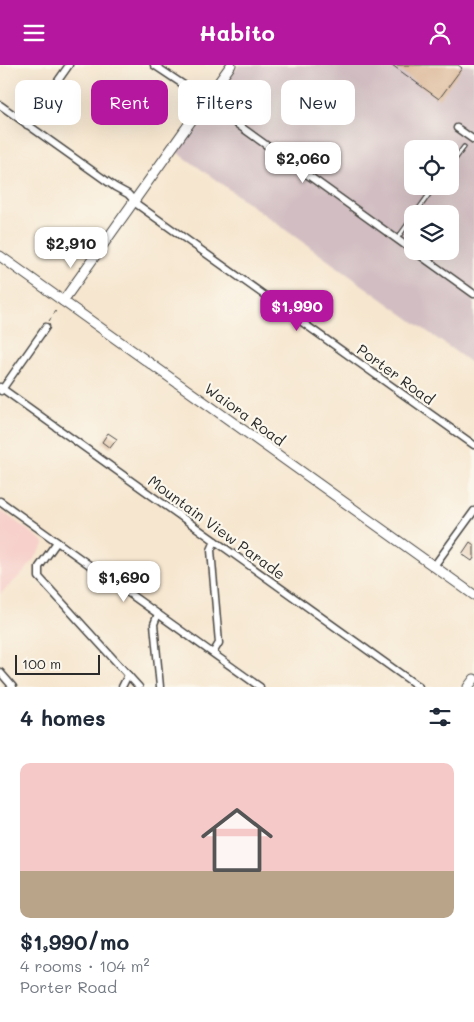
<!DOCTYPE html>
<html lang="en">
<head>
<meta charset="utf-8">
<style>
  :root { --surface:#fff; --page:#f2f2f3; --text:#1f2937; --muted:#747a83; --line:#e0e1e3; --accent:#b5179e }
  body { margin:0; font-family:Mali,sans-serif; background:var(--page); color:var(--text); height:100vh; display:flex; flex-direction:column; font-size:19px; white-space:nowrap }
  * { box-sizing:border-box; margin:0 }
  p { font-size:16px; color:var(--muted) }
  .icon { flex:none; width:28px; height:28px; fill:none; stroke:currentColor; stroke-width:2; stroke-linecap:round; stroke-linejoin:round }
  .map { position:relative; height:622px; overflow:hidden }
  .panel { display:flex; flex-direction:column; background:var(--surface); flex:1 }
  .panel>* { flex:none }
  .top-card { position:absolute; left:15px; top:15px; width:445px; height:45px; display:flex; gap:10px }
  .fabs { position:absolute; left:404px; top:75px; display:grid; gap:10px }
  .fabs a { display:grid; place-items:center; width:55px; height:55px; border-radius:10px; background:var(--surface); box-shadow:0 5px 20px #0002; font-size:25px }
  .scale { position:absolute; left:15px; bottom:12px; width:85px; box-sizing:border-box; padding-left:5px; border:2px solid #2b2b2b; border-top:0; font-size:14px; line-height:18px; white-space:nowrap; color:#2b2b2b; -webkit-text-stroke:4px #fbf7ec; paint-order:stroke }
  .price { position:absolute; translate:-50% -42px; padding:0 11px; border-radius:10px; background:#fff; color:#222; font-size:16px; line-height:32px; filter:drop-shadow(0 1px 2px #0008) }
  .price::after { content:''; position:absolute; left:50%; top:30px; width:15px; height:11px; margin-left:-8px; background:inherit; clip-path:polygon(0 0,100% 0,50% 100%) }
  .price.active { background:var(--accent); color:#fff }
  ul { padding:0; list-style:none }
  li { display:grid; align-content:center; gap:10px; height:265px; padding:0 20px }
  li+li { border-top:1px solid var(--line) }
  li span { display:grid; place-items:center; height:155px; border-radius:10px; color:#555 }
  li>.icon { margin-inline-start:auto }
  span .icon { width:90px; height:90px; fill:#fffc; stroke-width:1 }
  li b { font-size:21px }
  h2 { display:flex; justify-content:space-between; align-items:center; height:60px; padding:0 20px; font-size:21px }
  .tag { padding:0 18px; border-radius:10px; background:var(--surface); box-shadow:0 5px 20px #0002; font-size:18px; line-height:45px }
  .tag.active { background:var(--accent); color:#fff }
  header { display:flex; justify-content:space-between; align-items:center; height:65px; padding:0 20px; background:var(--accent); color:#fff; font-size:22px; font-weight:700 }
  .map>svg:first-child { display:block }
</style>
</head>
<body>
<header><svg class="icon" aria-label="menu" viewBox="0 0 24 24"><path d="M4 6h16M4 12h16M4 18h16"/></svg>Habito<svg class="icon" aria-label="person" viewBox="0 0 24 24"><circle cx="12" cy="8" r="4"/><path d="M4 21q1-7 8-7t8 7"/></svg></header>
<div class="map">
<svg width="474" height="622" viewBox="0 0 474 622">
  <rect width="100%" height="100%" fill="#fbf7ec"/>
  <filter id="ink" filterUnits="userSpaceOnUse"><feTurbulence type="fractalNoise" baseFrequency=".02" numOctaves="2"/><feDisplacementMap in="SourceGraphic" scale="10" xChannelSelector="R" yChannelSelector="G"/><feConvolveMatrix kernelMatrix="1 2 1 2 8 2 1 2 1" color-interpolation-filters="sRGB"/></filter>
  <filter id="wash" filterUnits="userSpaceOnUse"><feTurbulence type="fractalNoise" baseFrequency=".0096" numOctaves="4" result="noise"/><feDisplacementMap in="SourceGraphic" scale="20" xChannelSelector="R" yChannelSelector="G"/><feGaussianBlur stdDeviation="1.12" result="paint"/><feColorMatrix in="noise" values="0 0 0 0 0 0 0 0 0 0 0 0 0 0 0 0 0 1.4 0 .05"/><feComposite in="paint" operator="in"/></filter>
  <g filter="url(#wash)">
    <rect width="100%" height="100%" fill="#f6e6cf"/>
    <!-- built -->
    <path fill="#f7d0cb" d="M 0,445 L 43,476 L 44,480 L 25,506 L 0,529 Z"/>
    <!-- industrial -->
    <path fill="#d2bec2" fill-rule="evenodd" d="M 239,0 L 474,0 L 474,300 L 177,87 ZM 412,84 L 450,84 L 450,121 L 412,121 ZM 412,149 L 450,149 L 450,186 L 412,186 Z"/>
    <g id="blocks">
      <!-- building -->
      <g fill="#dab594">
        <path d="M 392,0 L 458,0 L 462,3 L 439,34 Z"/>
        <path d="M 108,368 L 117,374 L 110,383 L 102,377 Z"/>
        <path d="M 470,477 L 474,480 L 474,493 L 472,496 L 462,489 Z"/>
      </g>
    </g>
  </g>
  <g filter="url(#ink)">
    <use href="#blocks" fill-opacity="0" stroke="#494744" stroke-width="1"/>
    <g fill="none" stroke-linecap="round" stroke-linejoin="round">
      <!-- lane casing -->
      <g stroke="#494744" stroke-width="5.5">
        <g id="lane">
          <path d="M 450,101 L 464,82"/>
          <path d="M 415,149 L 435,121"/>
          <path d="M 397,174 L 412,153"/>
        </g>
      </g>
      <!-- street casing -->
      <g stroke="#494744" stroke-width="9">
        <g id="street">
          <path d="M 154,0 L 193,26"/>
          <path d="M 189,25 L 197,33 L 205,36 L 412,185"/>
          <path d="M 0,40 L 115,122 L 128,129 L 138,140 L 474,380"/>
          <path d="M 27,60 L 69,0"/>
          <path d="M 457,63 L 474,75"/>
          <path d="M 414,186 L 474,229"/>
          <path d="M 0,322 L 419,622"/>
          <path d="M 1,326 L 46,262"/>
          <path d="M 0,436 L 260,622"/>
          <path d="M 57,477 L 39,502 L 39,512 L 139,622"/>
          <path d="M 434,501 L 474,446"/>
          <path d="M 158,549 L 154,559 L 160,622"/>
          <path d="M 213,588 L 219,578 L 211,485 L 215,476"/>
          <path d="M 0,607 L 13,622"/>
          <path d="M 122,622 L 128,610"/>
        </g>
      </g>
      <!-- secondary casing -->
      <g stroke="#494744" stroke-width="11">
        <g id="secondary">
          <path d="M 0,191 L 474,530"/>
          <path d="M 63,236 L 231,0"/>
          <path d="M 468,622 L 474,614"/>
        </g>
      </g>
      <!-- path -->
      <path stroke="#494744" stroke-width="1" stroke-dasharray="4 4" stroke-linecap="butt" d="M 49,256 L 58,243"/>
      <!-- lane -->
      <use href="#lane" stroke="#fff" stroke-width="3"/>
      <!-- street -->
      <use href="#street" stroke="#fff" stroke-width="6"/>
      <!-- secondary -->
      <use href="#secondary" stroke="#fff" stroke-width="9"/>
    </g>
  </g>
  <g text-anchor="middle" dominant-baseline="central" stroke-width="4.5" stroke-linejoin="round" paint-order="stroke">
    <!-- street labels -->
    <g font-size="15" fill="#2b2b2b" stroke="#fbf7ec">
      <text transform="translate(396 309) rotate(36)">Porter Road</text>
      <text transform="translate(245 349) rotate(36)">Waiora Road</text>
      <text transform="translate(217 462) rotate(36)">Mountain View Parade</text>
    </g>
  </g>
</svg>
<div class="fabs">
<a><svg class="icon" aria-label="locate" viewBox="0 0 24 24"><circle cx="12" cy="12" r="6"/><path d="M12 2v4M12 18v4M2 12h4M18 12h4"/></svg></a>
<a><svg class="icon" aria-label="layers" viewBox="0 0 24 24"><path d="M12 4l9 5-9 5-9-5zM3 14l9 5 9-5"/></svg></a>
</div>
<div class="scale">100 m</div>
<b class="price" style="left:303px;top:119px">$2,060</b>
<b class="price" style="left:71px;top:204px">$2,910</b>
<b class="price active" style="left:297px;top:267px">$1,990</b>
<b class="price" style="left:124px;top:538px">$1,690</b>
<div class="top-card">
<a class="tag">Buy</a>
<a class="tag active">Rent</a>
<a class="tag">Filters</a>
<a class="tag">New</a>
</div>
</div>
<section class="panel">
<h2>4 homes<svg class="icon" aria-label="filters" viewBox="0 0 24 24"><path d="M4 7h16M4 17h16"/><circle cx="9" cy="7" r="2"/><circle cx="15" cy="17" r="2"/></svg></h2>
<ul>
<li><span style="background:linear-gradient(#f6c9c9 70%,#b9a48a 0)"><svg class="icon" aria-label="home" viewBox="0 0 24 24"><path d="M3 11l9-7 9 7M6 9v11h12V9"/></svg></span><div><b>$1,990/mo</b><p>4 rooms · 104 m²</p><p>Porter Road</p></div></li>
</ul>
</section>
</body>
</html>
